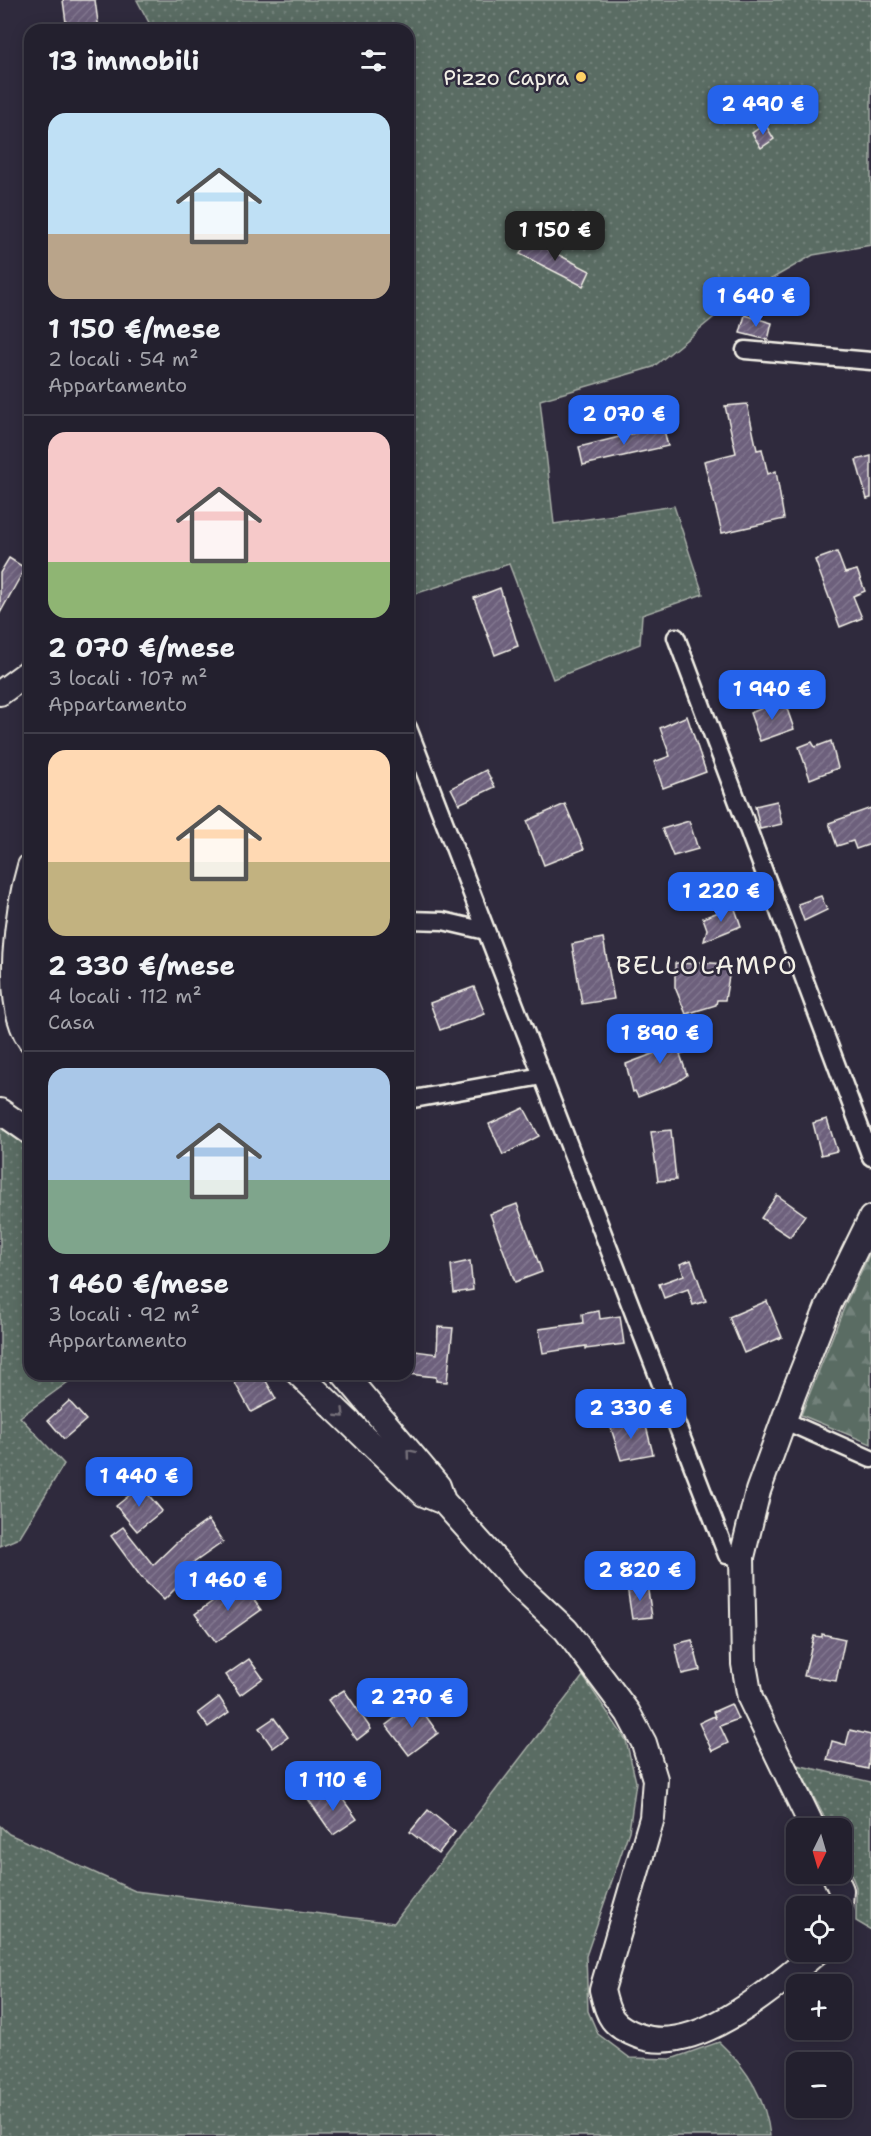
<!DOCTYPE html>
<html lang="it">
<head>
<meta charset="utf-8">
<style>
  :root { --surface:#23202e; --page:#2b2836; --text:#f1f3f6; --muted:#a3a3aa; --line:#403e4a; --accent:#2563eb }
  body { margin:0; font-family:"Shantell Sans",sans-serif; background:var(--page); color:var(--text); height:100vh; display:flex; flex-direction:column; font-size:22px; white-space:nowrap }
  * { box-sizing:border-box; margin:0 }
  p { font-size:20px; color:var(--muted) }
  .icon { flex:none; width:33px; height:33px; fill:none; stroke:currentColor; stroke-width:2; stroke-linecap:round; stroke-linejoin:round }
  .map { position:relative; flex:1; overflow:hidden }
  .drawer { position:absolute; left:24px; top:24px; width:390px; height:1356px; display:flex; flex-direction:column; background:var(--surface); border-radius:18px; box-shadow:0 3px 15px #0003,0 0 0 2px var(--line) }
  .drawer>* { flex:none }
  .needle { width:39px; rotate:185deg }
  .fabs { position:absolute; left:786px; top:1818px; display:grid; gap:12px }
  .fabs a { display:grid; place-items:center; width:66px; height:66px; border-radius:12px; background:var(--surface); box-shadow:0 3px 15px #0003,0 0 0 2px var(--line); font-size:30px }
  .price { position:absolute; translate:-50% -51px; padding:0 14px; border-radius:12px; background:var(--accent); color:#fff; font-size:20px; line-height:39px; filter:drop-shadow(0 2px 3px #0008) }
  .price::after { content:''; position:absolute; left:50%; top:36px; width:18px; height:14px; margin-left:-9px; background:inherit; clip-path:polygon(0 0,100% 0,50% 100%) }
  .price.selected { background:#222; color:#fff }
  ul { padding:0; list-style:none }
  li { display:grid; align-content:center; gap:12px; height:318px; padding:0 24px }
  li+li { border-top:2px solid var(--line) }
  li span { display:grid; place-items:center; height:186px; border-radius:18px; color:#555 }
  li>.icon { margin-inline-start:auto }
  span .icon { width:108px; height:108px; fill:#fffc; stroke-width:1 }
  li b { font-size:26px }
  h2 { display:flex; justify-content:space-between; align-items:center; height:72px; padding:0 24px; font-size:26px }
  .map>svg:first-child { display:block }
</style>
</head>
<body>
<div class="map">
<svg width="871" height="2136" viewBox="0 0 871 2136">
  <defs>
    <pattern id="grass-dots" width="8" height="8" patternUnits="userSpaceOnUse" patternTransform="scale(1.5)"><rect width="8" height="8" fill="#5a6c64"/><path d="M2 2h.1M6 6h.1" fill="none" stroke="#72817a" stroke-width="1.8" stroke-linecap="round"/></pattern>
    <pattern id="forest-firs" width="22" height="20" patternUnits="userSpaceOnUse" patternTransform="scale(1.5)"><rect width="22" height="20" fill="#5a6c64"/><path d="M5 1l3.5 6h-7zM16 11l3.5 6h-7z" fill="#72817a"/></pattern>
    <pattern id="building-hatch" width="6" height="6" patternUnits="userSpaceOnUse" patternTransform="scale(1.5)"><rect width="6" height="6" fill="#6d607c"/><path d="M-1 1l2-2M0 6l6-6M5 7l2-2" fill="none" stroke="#82778f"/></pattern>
  </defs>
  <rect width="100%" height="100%" fill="#2f2a3d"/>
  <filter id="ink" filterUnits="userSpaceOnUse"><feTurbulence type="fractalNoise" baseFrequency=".0167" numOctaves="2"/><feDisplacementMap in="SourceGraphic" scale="12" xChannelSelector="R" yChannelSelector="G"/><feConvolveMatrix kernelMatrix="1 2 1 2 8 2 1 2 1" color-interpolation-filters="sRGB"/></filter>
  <g filter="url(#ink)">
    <!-- grass -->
    <g fill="url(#grass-dots)" stroke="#a7aea6" stroke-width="1.5">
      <path d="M 137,0 L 871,0 L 871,245 L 813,255 L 735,300 L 653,367 L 540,400 L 554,524 L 674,506 L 703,594 L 642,615 L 640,644 L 553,679 L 509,564 L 408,596 L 408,30 L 153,30 Z"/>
      <path d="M 0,1127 L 30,1149 L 30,1374 L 79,1374 L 20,1417 L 64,1464 L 19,1538 L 0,1546 Z"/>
      <path d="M 583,1676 L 626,1740 L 636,1782 L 629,1831 L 586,1956 L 588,2011 L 598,2034 L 630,2058 L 671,2059 L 719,2042 C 746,2067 766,2098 770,2136 L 0,2136 L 0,1826 L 9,1834 L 135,1891 L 394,1923 Z"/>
      <path d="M 797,1765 L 871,1782 L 871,1930 L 856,1921 L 856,1887 L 842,1850 L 842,1828 L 830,1828 Z"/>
    </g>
    <!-- forest -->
    <path fill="url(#forest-firs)" stroke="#a7aea6" stroke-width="1.5" d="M 871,1251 L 871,1444 L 801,1415 L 846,1303 Z"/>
    <!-- building -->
    <g fill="url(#building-hatch)" stroke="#f4f1e8" stroke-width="1.5">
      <path d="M 63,0 L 95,0 L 99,30 L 67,30 Z"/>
      <path d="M 765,124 L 774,139 L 761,148 L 752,133 Z"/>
      <path d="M 528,239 L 590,271 L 583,286 L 520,254 Z"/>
      <path d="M 745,315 L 772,323 L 768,340 L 740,333 Z"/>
      <path d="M 747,404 L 757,450 L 762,449 L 768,474 L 776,471 L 784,519 L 722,533 L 704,461 L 736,453 L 725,406 Z"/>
      <path d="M 663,426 L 668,446 L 583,465 L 579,447 Z"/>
      <path d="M 871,456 L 871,498 L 867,499 L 856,460 Z"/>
      <path d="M 837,552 L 845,573 L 857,570 L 865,591 L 853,596 L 862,618 L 840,627 L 815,560 Z"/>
      <path d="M 9,558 L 25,568 L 0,613 L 0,573 Z"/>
      <path d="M 500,588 L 518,646 L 495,655 L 474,598 Z"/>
      <path d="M 784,700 L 794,729 L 760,741 L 750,713 Z"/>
      <path d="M 687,716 L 706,772 L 663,788 L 654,762 L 670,756 L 660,728 Z"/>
      <path d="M 831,741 L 838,768 L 810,779 L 799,747 L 812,742 L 815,747 Z"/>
      <path d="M 486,770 L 495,787 L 459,804 L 451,788 Z"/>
      <path d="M 777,801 L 782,824 L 760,829 L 755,806 Z"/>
      <path d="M 565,804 L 584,849 L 544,865 L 527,821 Z"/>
      <path d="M 871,808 L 871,844 L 856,849 L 853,841 L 837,846 L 829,823 Z"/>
      <path d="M 689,821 L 698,849 L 673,856 L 662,829 Z"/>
      <path d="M 821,896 L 827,910 L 804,921 L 798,904 Z"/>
      <path d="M 734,906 L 741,926 L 704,941 L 707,929 L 703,918 Z"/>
      <path d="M 603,938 L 614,999 L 582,1004 L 572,944 Z"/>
      <path d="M 699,962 L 724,964 L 730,970 L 725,1000 L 717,1000 L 716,1005 L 686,1014 L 675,987 L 675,963 L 698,964 Z"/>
      <path d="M 474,987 L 485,1014 L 440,1030 L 430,1003 Z"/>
      <path d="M 681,1028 L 689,1051 L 680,1054 L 687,1075 L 677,1082 L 638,1097 L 635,1091 L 633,1092 L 626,1064 L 663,1050 L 657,1038 Z"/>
      <path d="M 524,1108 L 539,1136 L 503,1155 L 489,1124 Z"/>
      <path d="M 827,1119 L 837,1151 L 821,1155 L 813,1123 Z"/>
      <path d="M 671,1130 L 676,1180 L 658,1181 L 651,1132 Z"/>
      <path d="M 777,1195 L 805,1215 L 790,1237 L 761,1218 Z"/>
      <path d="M 517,1204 L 542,1272 L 515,1282 L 490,1214 Z"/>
      <path d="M 691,1260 L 706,1301 L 693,1305 L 688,1289 L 664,1298 L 659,1284 L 684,1275 L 680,1264 Z"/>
      <path d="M 470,1261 L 473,1290 L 454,1293 L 451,1265 Z"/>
      <path d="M 767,1301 L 782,1337 L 744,1353 L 729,1317 Z"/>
      <path d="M 599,1311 L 600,1319 L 620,1316 L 624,1344 L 586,1349 L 586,1346 L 543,1353 L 539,1329 L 583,1323 L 582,1314 Z"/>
      <path d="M 438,1327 L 453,1328 L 447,1382 L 436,1381 L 436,1377 L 408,1374 L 408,1350 L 437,1354 Z"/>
      <path d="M 230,1374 L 262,1374 L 276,1399 L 251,1412 Z"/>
      <path d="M 69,1401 L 86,1420 L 64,1439 L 48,1420 Z"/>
      <path d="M 631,1418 L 635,1430 L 646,1426 L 653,1454 L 621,1460 L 610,1425 Z"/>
      <path d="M 141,1486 L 162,1511 L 137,1531 L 116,1506 Z"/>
      <path d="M 208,1520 L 223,1542 L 192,1564 L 196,1568 L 164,1600 L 141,1577 L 111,1536 L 123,1527 L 153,1565 L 177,1542 Z"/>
      <path d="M 241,1581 L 261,1610 L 216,1642 L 195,1614 Z"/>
      <path d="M 647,1584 L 652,1617 L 632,1619 L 627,1586 Z"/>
      <path d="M 822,1634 L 845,1639 L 836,1681 L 804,1676 L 814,1636 L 822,1637 Z"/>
      <path d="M 692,1640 L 700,1670 L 682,1674 L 675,1644 Z"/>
      <path d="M 249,1659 L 263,1678 L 240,1695 L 226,1675 Z"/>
      <path d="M 344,1690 L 371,1729 L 357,1740 L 328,1700 Z"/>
      <path d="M 219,1697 L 229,1712 L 208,1727 L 198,1713 Z"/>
      <path d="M 416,1702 L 438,1733 L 409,1755 L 386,1725 Z"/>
      <path d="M 731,1704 L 738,1719 L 720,1726 L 728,1743 L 712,1751 L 699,1723 L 714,1716 L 716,1719 L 713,1712 Z"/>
      <path d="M 274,1718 L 288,1737 L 273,1748 L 259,1728 Z"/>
      <path d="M 850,1730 L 871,1735 L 868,1769 L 827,1760 L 832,1741 L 846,1745 Z"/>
      <path d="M 322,1790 L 332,1805 L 342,1798 L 357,1819 L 333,1835 L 308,1799 Z"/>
      <path d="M 428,1810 L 455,1832 L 438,1854 L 410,1832 Z"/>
    </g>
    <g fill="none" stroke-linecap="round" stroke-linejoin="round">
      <!-- minor casing -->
      <g stroke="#f4f1e8" stroke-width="21">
        <g id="minor">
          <path d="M 745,350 L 871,361"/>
          <path d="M 676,637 L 871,1157"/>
          <path d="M 408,728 L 727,1555 L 742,1557"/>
          <path d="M 408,920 L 443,921 L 486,931"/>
          <path d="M 408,1100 L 542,1076"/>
          <path d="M 783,1420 L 871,1459"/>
        </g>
      </g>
      <!-- secondary casing -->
      <g stroke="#f4f1e8" stroke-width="28">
        <g id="secondary">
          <path d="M 0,693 L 30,671"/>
          <path d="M 30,866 C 18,907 3,1003 30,1040"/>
          <path d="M 0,1111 L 30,1132"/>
          <path d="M 299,1374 L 424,1494 L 439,1500"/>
          <path d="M 344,1374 L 438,1486 L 443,1501 L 516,1583 L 566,1630 L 628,1713 L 644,1743 L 655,1779 L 652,1818 L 602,1990 C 608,2017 612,2026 639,2036 C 696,2057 776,1986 817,1952"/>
          <path d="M 813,1828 L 750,1698 L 744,1664 L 742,1557 L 758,1491 L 794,1392 L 829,1304 L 871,1218"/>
          <path d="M 834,1874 L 841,1890 L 840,1906"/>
        </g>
      </g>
      <!-- minor -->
      <use href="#minor" stroke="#2f2a3d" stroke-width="16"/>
      <!-- secondary -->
      <use href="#secondary" stroke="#2f2a3d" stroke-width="24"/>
    </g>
    <!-- one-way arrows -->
    <defs><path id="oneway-chevron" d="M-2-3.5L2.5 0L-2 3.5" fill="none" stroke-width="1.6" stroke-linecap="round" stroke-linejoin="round" transform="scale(1.5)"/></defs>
    <g stroke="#747079">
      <use href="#oneway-chevron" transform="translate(341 1414) rotate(44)"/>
      <use href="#oneway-chevron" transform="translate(410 1453) rotate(-130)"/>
    </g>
  </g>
  <!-- markers -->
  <circle fill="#ffd166" stroke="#2f2a3d" stroke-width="2" cx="581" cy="77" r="6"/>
  <g text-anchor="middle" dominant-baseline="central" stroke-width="5" stroke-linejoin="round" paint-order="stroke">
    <!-- poi labels -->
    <g font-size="22" fill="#f4f1e8" stroke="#2f2a3d" text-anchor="end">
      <text x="569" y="77">Pizzo Capra</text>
    </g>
    <!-- quarter labels -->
    <g font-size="26" letter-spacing="1.5" fill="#f4f1e8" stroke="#2f2a3d">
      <text x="707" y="964">BELLOLAMPO</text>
    </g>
  </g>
</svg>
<div class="fabs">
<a><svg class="needle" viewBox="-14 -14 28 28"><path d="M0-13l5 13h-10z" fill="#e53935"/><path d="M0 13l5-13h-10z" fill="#a3a3aa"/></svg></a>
<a><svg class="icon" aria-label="locate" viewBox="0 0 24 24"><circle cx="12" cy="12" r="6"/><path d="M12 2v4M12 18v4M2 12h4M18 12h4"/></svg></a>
<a>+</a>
<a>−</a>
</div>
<b class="price" style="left:763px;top:136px">2 490 €</b>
<b class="price selected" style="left:555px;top:262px">1 150 €</b>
<b class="price" style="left:756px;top:328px">1 640 €</b>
<b class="price" style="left:624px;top:446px">2 070 €</b>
<b class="price" style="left:772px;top:721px">1 940 €</b>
<b class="price" style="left:721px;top:923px">1 220 €</b>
<b class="price" style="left:660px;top:1065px">1 890 €</b>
<b class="price" style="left:631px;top:1440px">2 330 €</b>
<b class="price" style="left:139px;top:1508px">1 440 €</b>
<b class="price" style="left:640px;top:1602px">2 820 €</b>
<b class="price" style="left:228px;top:1612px">1 460 €</b>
<b class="price" style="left:412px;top:1729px">2 270 €</b>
<b class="price" style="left:333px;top:1812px">1 110 €</b>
<section class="drawer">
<h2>13 immobili<svg class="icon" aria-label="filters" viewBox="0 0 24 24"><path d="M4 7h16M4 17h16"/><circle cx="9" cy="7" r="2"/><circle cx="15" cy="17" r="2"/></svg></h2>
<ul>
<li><span style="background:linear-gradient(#bfe0f5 65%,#b9a48a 0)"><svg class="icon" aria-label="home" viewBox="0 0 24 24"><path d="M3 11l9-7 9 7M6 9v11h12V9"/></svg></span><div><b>1 150 €/mese</b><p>2 locali · 54 m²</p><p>Appartamento</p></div></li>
<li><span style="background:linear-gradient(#f6c9c9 70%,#8fb573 0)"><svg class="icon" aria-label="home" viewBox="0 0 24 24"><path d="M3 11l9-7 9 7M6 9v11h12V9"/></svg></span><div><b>2 070 €/mese</b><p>3 locali · 107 m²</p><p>Appartamento</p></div></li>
<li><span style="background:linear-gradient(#ffd9b3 60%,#c2b280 0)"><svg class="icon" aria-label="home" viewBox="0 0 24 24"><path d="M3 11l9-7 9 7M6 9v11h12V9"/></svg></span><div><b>2 330 €/mese</b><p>4 locali · 112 m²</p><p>Casa</p></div></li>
<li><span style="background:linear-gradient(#a9c7e8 60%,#7fa58c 0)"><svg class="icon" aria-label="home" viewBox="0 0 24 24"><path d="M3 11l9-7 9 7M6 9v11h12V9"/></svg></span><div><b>1 460 €/mese</b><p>3 locali · 92 m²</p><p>Appartamento</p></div></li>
</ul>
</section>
</div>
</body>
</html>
